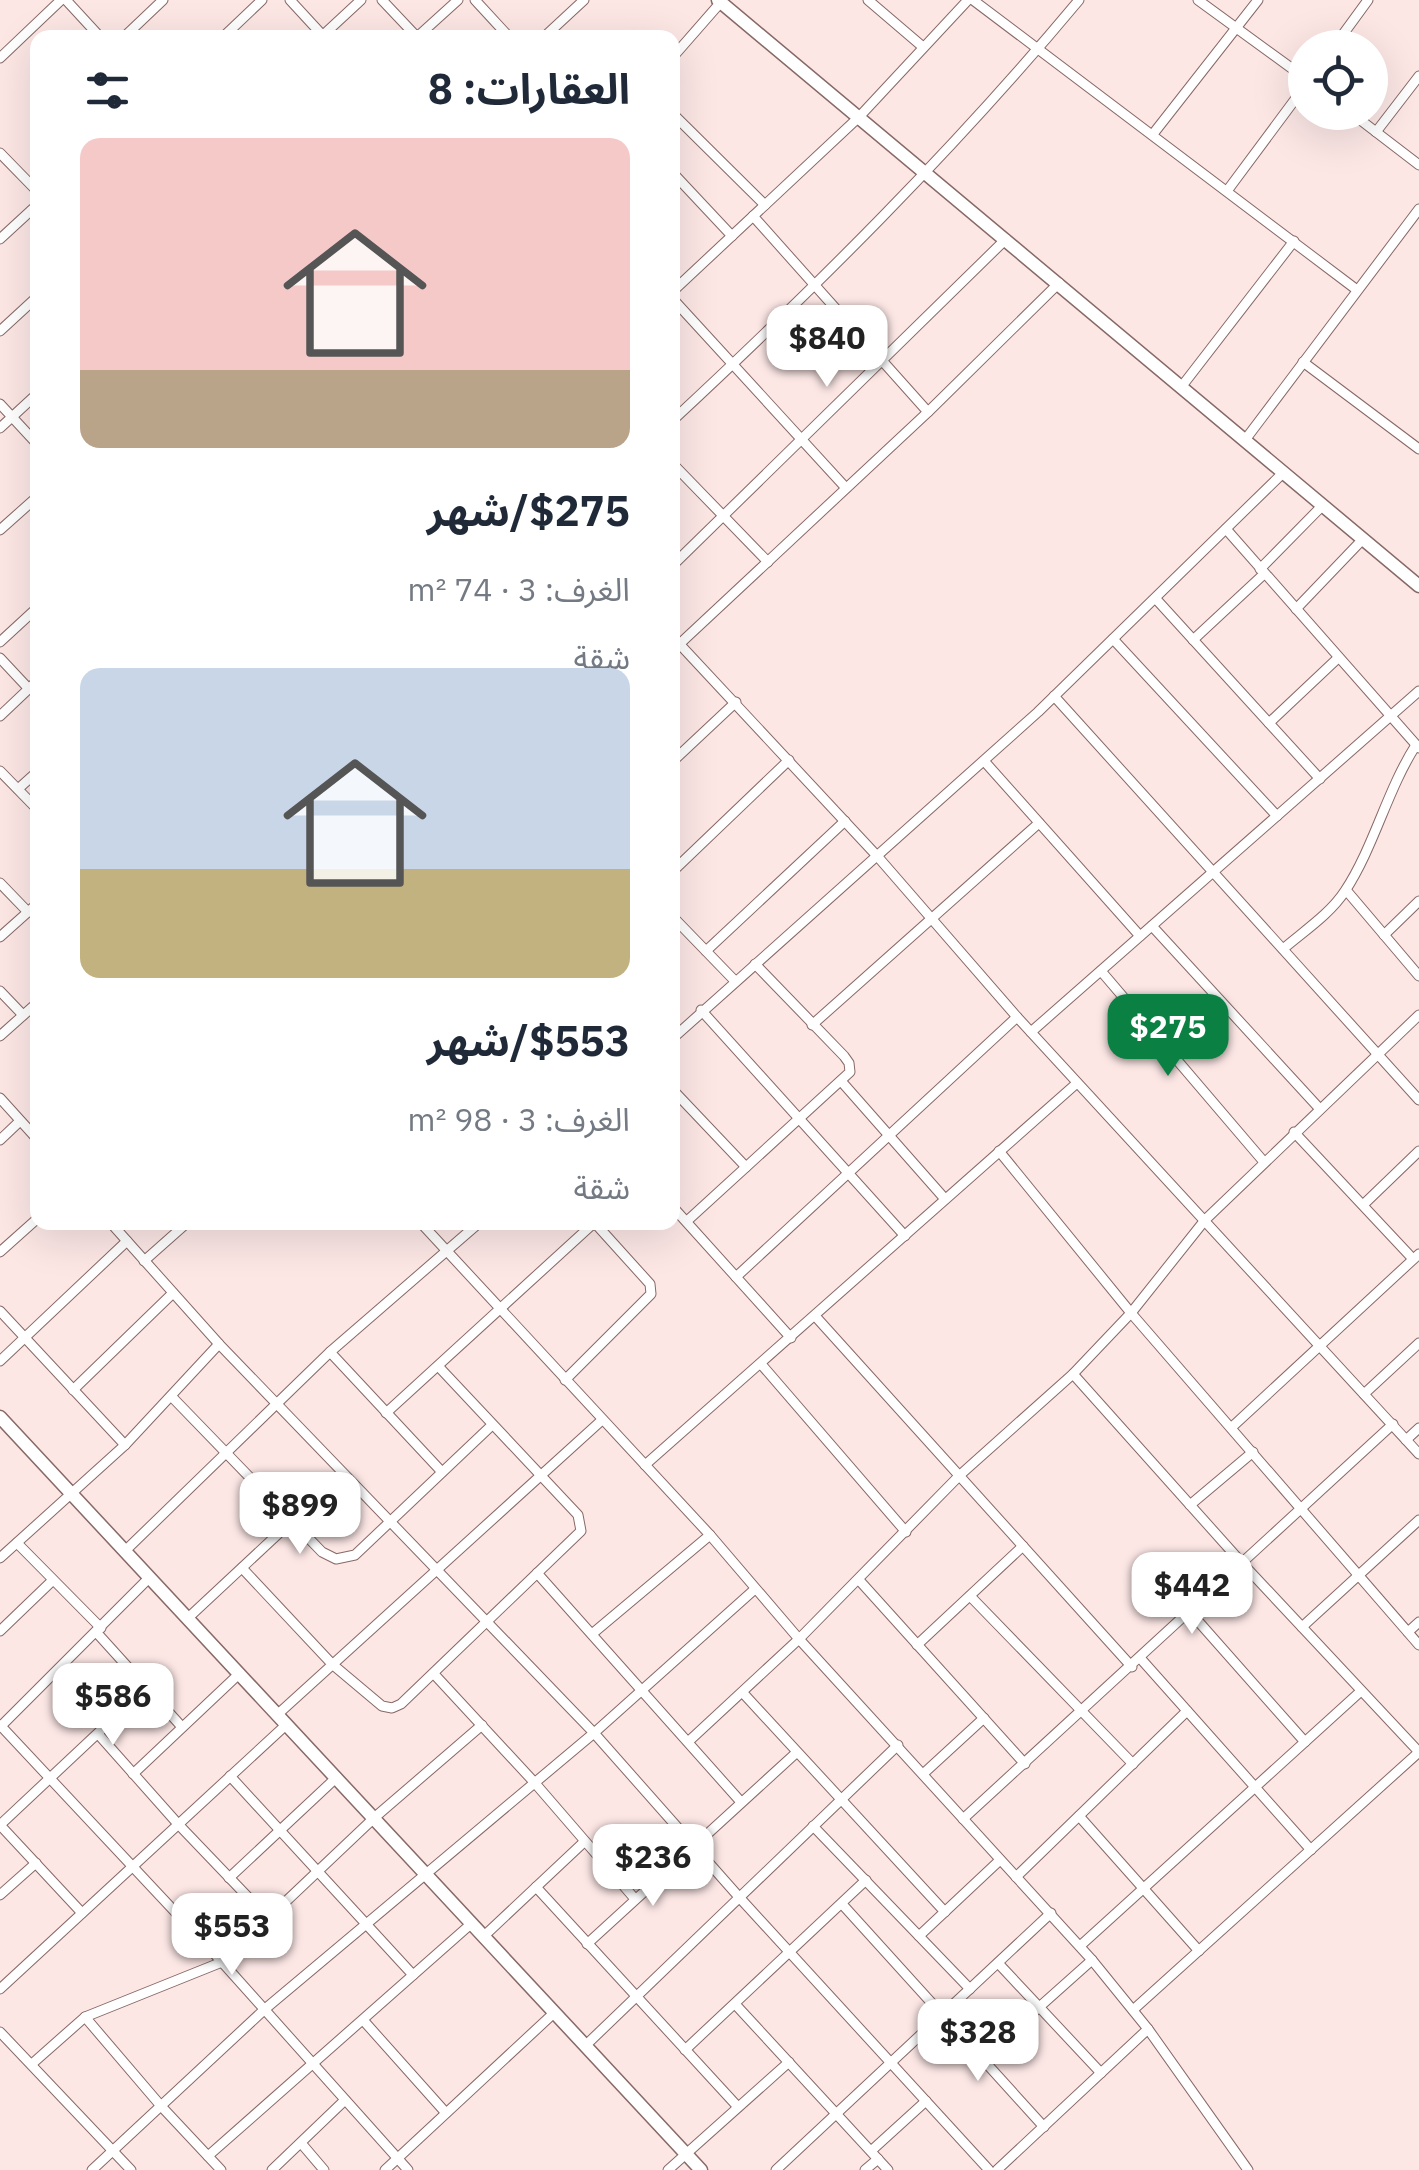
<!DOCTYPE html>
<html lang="ar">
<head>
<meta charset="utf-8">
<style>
  :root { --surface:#fff; --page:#f2f2f3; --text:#1f2937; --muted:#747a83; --accent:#0b8043 }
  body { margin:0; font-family:"IBM Plex Sans","Noto Sans Arabic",sans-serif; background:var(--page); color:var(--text); direction:rtl; height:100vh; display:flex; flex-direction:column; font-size:38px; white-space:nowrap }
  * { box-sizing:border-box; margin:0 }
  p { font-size:32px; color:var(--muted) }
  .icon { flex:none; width:55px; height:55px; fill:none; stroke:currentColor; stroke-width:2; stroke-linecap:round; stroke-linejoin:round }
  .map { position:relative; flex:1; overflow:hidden; direction:ltr }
  .panel { position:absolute; left:30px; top:30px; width:650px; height:1200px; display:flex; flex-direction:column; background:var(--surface); border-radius:20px; box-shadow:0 10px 40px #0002; direction:rtl }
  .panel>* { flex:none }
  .fabs { position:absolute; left:1288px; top:30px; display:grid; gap:20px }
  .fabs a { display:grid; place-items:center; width:100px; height:100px; border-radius:50%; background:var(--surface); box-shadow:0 10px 40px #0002; font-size:50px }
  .price { position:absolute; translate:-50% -85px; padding:0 22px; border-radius:20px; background:#fff; color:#222; font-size:32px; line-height:65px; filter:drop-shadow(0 2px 5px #0008) }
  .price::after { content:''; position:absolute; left:50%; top:60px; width:30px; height:22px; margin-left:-15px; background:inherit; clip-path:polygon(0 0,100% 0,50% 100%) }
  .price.current { background:var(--accent); color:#fff }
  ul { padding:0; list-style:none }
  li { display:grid; align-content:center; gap:20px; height:530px; padding:0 50px }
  li span { display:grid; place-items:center; height:310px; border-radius:20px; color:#555 }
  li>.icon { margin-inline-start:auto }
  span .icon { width:180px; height:180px; fill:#fffc; stroke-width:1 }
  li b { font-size:42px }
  h2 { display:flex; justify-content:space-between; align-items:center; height:120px; padding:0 50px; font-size:42px }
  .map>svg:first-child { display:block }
</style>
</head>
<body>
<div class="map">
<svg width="1419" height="2170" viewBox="0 0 1419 2170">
  <rect width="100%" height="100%" fill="#fce7e5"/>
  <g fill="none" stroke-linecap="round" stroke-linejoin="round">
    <!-- street casing -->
    <g stroke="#876966" stroke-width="11">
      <g id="street">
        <path d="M 66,0 L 101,38"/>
        <path d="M 290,0 L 325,38"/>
        <path d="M 382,0 L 417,37"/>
        <path d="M 475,0 L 510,38"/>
        <path d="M 868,0 L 923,47"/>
        <path d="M 973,0 L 1357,290"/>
        <path d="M 1198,0 L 1305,78"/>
        <path d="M 123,38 L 163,0"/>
        <path d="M 222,38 L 262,0"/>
        <path d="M 320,38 L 361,0"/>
        <path d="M 416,38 L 458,0"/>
        <path d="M 543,38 L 584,0"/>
        <path d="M 1333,48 L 1368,0"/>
        <path d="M 0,58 L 61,0"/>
        <path d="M 672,58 L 721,2"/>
        <path d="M 1350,112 L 1419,165"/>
        <path d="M 672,113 L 765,205"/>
        <path d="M 1376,132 L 1419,76"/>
        <path d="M 1153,134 L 1258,0"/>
        <path d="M 0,153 L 38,192"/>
        <path d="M 672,172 L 732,236"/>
        <path d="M 1227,191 L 1305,86"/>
        <path d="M 753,216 L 928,412"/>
        <path d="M 0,239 L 38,204"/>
        <path d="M 672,292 L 859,117 L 968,0"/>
        <path d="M 672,298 L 846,488"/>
        <path d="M 0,331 L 38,296"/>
        <path d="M 1303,362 L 1419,449"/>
        <path d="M 1182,386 L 1294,241"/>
        <path d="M 0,404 L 38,445"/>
        <path d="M 672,421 C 815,288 954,150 1079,0"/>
        <path d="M 0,428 L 38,393"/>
        <path d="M 1245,440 L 1419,209"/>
        <path d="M 672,463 L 768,562"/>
        <path d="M 1226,529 L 1419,748"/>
        <path d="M 0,530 L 38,496"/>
        <path d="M 672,566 L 1006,239"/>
        <path d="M 1260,569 L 1323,505"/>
        <path d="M 1156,599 L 1320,779"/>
        <path d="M 1296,609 L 1363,539"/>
        <path d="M 672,636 L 878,857 L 1017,1017 L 1419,1454"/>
        <path d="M 1113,639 L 1277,816"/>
        <path d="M 1193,640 L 1264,574"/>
        <path d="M 0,642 L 38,607"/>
        <path d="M 672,651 L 928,412 L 1059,283"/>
        <path d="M 0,658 L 29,689"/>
        <path d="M 1054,696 L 1419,1100"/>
        <path d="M 0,716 L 38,680"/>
        <path d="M 1269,723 L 1338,658"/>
        <path d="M 672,762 L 736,702"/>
        <path d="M 985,762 L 1140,936"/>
        <path d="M 0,771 L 38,810"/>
        <path d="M 18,789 L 38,771"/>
        <path d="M 672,872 L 789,760"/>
        <path d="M 0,883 L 28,912"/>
        <path d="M 1346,890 L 1419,976"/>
        <path d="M 672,916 L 735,981"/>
        <path d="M 1152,926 L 1319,1108"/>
        <path d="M 1384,935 L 1419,901"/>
        <path d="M 0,937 L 38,903"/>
        <path d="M 1283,949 C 1304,931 1330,914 1345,891 C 1374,847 1387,790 1416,745"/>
        <path d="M 706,951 L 845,821"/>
        <path d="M 1101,971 L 1264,1162"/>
        <path d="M 0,991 L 23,1015"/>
        <path d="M 701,1010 L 905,1236"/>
        <path d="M 812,1025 L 1039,823"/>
        <path d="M 1031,1032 L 1419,691"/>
        <path d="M 0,1036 L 38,1002"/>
        <path d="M 672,1039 L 1038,712 L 1284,472"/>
        <path d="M 841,1081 L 945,1199"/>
        <path d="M 672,1089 L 746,1167"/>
        <path d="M 0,1098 L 38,1140"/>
        <path d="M 1294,1132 L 1413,1259"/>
        <path d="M 0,1140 L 20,1121"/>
        <path d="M 999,1151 L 1131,1313 L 1419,1645"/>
        <path d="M 1363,1205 L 1419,1151"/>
        <path d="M 672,1206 L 791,1338"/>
        <path d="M 687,1221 L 850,1072 L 849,1063 L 844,1056 L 755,964"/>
        <path d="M 110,1222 L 219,1344 L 594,1733 L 739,1897 L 989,2170"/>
        <path d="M 420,1222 L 710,1535 L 799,1639 L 1092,1960 L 1148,2029 L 1248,2170"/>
        <path d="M 0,1252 L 38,1218"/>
        <path d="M 144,1261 L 188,1222"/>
        <path d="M 736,1277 L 1017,1017"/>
        <path d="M 0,1311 L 125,1445"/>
        <path d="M 816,1317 L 1132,1667"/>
        <path d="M 330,1352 L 442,1472"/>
        <path d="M 0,1361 L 127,1241"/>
        <path d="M 761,1364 L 906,1532"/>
        <path d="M 1073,1374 L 1242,1563 L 1419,1752"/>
        <path d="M 565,1380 L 651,1294 L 650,1284 L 594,1222"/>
        <path d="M 73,1390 L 173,1293"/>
        <path d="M 1364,1394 L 1419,1343"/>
        <path d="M 172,1397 L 322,1552 L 336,1559 L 355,1555 L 491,1426"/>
        <path d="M 386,1413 L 595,1222"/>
        <path d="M 1232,1427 L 1419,1254"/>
        <path d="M 1406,1440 L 1419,1428"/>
        <path d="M 645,1465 L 1077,1083"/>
        <path d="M 1190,1505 L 1253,1452"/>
        <path d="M 17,1543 L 101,1628"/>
        <path d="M 126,1550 L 330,1352 L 480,1222"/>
        <path d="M 0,1558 L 125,1445 L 219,1344"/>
        <path d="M 242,1568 L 332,1664 L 382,1706 L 392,1708 L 401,1704 L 581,1531 L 578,1515 L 438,1366"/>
        <path d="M 537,1573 L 741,1802"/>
        <path d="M 859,1580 L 1025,1764"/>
        <path d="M 970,1596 L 1133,1764"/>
        <path d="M 1190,1612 L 1305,1742"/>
        <path d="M 188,1618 L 292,1521"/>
        <path d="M 1302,1627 L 1419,1520"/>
        <path d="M 0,1631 L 53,1580"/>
        <path d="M 1408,1632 L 1419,1622"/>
        <path d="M 97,1633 L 182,1727"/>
        <path d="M 592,1634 L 710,1535"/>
        <path d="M 917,1645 L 1023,1546"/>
        <path d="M 1141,1659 L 1311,1850"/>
        <path d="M 434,1674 L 534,1782 L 635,1899"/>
        <path d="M 743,1693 L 945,1912"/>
        <path d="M 278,1714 L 602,1420"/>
        <path d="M 0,1725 L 222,1962 L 408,2170"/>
        <path d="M 0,1727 L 150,1577"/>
        <path d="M 99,1735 L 178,1824 L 268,1918"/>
        <path d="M 689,1741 L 799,1639 L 960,1475 L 1073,1374 L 1131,1313 L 1205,1220 L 1419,1015"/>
        <path d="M 133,1774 L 240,1673"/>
        <path d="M 923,1774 L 984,1718"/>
        <path d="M 230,1776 L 413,1975"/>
        <path d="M 1079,1816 L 1199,1951"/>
        <path d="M 963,1819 L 1393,1424"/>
        <path d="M 0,1825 L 147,1687"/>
        <path d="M 0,1825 L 82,1913"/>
        <path d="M 813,1826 L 970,1989"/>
        <path d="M 1016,1877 L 1187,1711"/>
        <path d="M 229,1878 L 337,1777"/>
        <path d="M 536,1887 L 738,2107"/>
        <path d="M 0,1895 L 36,1863"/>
        <path d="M 842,1904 L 1044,2127"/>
        <path d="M 484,1936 L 584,1842"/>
        <path d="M 919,1936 L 1000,1860"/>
        <path d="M 587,1944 L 796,1753"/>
        <path d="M 1080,1946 L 1361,1691"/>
        <path d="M 998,1963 L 1101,2073"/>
        <path d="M 0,1989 L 287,1724"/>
        <path d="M 735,2004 L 888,2170"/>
        <path d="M 1133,2010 L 1419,1752"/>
        <path d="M 85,2017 L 161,2106 L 221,2170"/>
        <path d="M 363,2020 L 446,2113"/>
        <path d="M 0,2032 L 131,2170"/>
        <path d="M 586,2045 L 898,1745"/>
        <path d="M 685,2050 L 866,1880"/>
        <path d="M 981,2059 L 1092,1960"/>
        <path d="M 33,2063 L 85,2017 L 222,1962 L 374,1818 L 482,1725"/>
        <path d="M 301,2143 L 324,2170"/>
        <path d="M 871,2151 L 926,2101"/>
        <path d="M 208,2156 L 472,1923"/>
        <path d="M 92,2170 L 265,2009 L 594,1733 L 755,1589"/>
        <path d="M 272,2170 L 345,2100"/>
        <path d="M 385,2170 L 555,2012"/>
        <path d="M 668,2170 L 789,2062"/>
        <path d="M 776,2170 L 1051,1913"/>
        <path d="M 865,2170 L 878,2159"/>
        <path d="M 997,2170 L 1148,2029"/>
      </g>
    </g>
    <!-- secondary casing -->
    <g stroke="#876966" stroke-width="15">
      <g id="secondary">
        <path d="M 718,0 L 1419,586"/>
        <path d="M 0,1417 L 701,2170"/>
      </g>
    </g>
    <!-- street -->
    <use href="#street" stroke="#fff" stroke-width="9"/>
    <!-- secondary -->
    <use href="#secondary" stroke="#fff" stroke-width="12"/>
  </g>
</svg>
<div class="fabs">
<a><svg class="icon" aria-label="locate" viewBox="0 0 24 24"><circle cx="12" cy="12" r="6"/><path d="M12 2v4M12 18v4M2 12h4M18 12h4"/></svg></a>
</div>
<b class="price" style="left:827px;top:390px">$840</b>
<b class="price current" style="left:1168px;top:1079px">$275</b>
<b class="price" style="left:300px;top:1557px">$899</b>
<b class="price" style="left:1192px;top:1637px">$442</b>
<b class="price" style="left:113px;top:1748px">$586</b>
<b class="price" style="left:653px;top:1909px">$236</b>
<b class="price" style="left:232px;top:1978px">$553</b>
<b class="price" style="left:978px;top:2084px">$328</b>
<section class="panel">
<h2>العقارات: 8<svg class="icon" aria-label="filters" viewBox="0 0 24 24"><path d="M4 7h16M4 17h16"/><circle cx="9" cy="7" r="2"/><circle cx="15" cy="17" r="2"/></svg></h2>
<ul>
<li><span style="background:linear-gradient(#f6c9c9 75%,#b9a48a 0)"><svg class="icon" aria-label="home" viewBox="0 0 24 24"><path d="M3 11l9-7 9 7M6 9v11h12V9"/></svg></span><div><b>$275/شهر</b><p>الغرف: 3 · 74 m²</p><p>شقة</p></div></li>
<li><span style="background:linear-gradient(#c9d6e8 65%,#c2b280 0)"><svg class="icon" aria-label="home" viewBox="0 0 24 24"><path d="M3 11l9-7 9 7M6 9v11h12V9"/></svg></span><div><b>$553/شهر</b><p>الغرف: 3 · 98 m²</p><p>شقة</p></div></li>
</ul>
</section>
</div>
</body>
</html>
